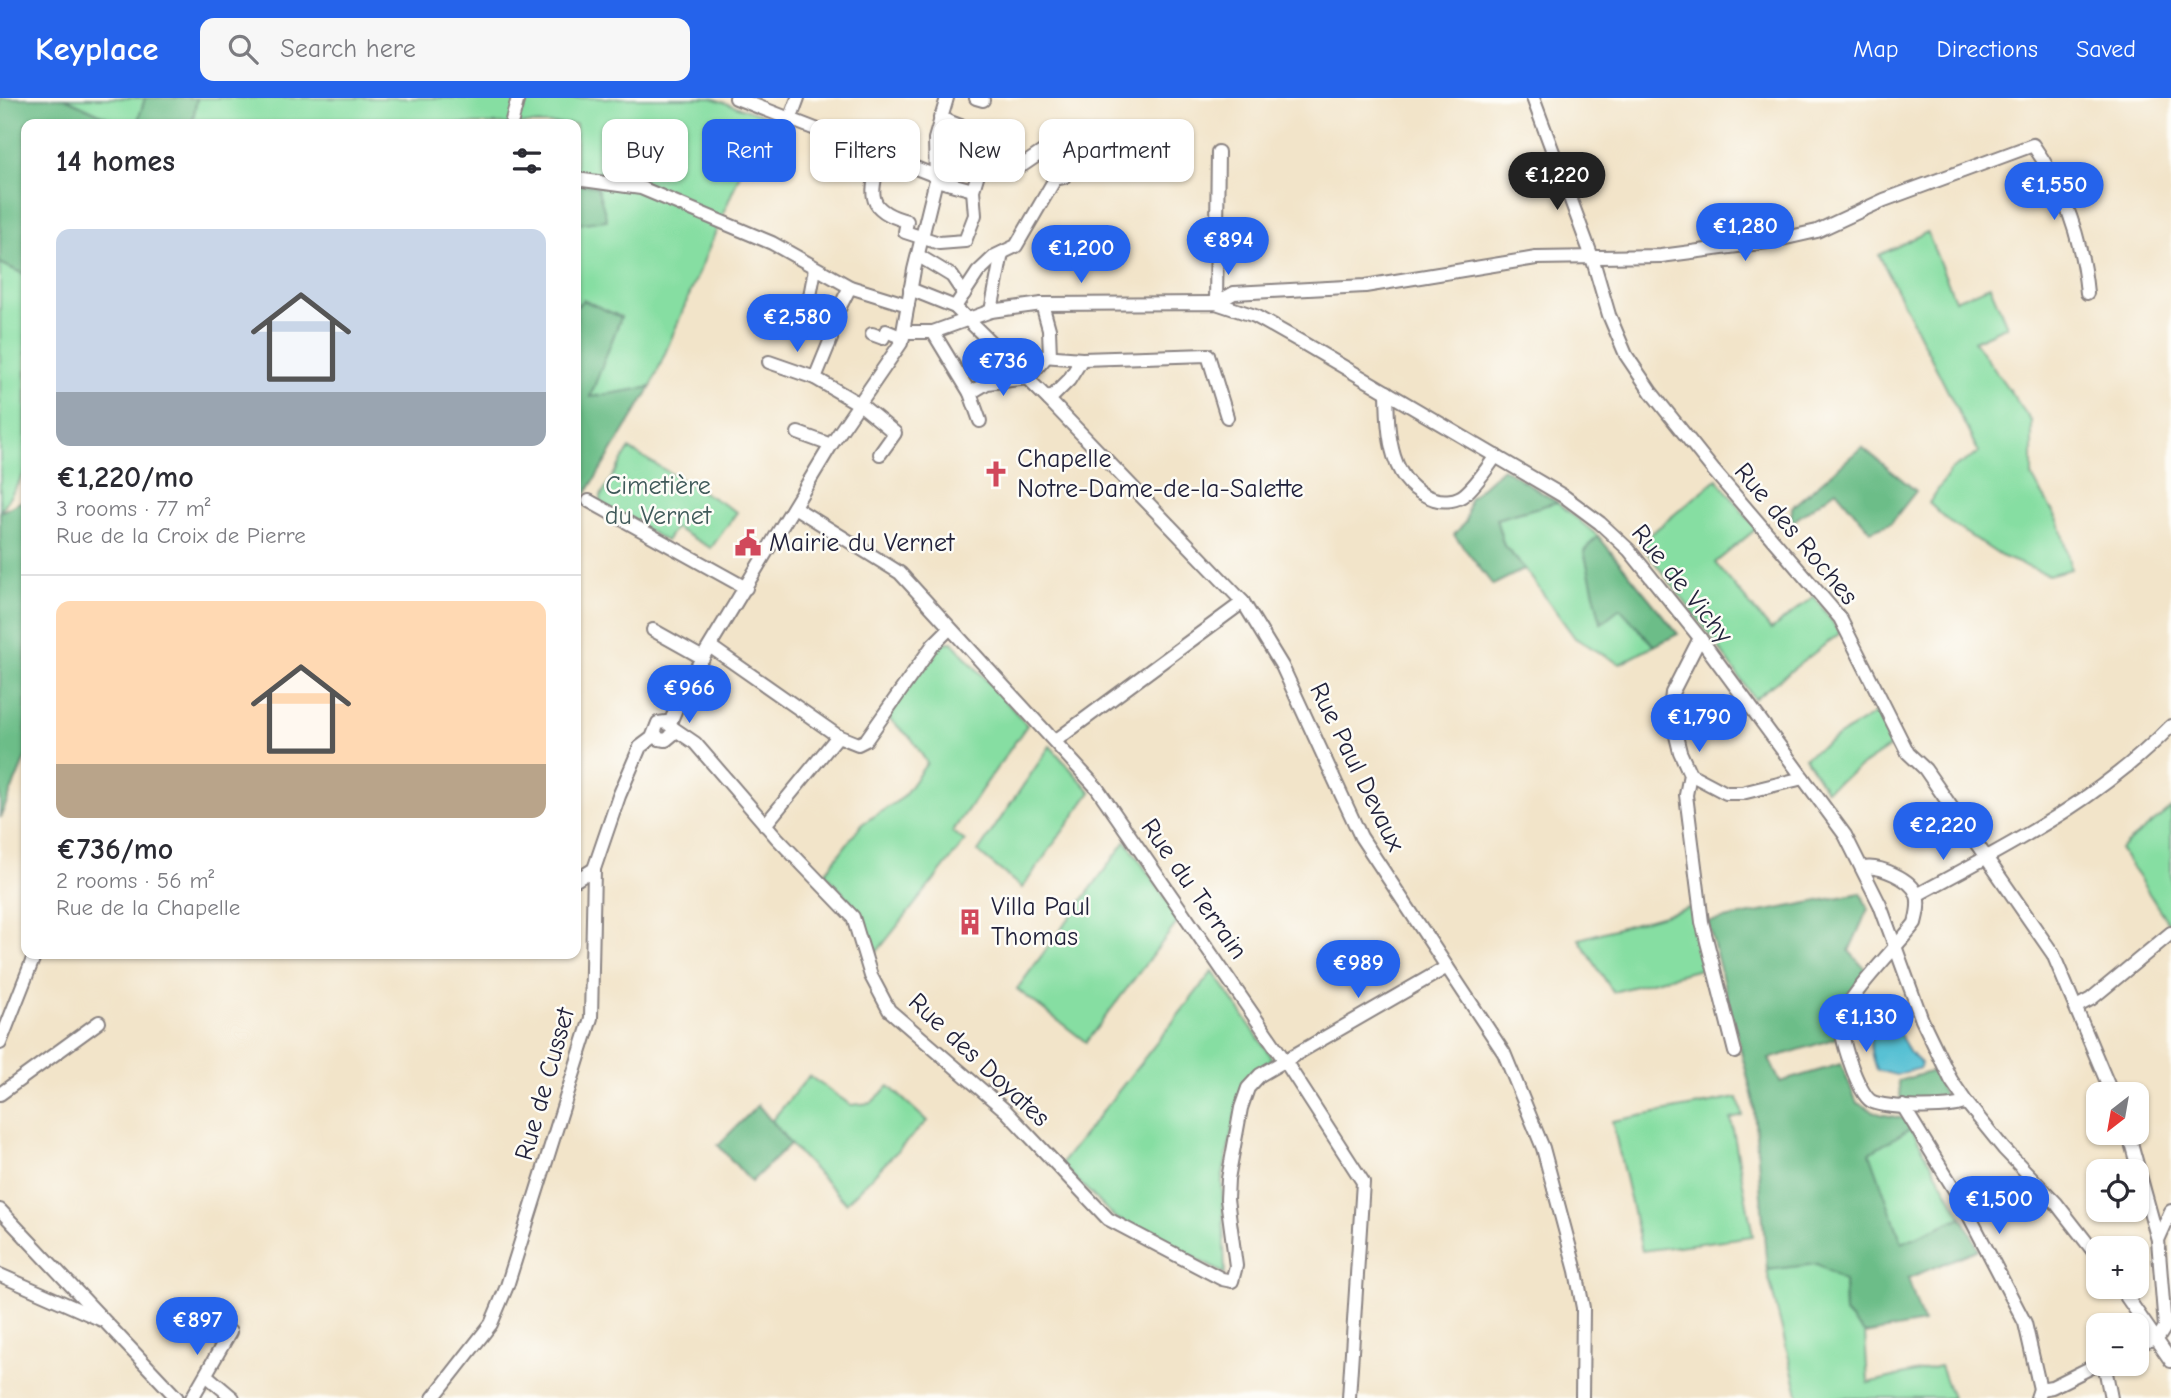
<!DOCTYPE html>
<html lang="en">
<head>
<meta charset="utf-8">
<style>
  :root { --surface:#fff; --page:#f7f7f7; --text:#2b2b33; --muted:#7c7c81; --line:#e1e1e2; --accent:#2563eb }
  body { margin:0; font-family:"Comic Neue",sans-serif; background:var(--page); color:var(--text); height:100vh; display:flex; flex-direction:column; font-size:26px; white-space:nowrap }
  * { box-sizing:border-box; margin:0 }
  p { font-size:23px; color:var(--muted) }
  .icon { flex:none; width:38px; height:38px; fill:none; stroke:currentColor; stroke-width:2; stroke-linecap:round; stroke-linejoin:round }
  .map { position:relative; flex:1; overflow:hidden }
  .side { position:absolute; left:21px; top:21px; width:560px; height:840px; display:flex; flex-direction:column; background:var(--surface); border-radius:14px; box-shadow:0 2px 5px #0004 }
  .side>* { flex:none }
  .hud { position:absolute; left:602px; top:21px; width:665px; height:63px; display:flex; gap:14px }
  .needle { width:46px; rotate:211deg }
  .controls { position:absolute; left:2086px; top:984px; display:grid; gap:14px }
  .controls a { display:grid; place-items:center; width:63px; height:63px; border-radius:14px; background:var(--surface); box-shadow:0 2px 5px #0004; font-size:35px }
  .price { position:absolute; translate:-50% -60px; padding:0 16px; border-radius:24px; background:var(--accent); color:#fff; font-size:23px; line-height:46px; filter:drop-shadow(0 2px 4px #0008) }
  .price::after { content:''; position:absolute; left:50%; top:42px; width:21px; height:16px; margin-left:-10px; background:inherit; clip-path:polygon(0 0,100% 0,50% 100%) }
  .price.active { background:#222; color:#fff }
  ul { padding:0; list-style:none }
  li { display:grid; align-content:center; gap:14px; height:371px; padding:0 35px }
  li+li { border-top:2px solid var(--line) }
  li span { display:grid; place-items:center; height:217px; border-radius:14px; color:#555 }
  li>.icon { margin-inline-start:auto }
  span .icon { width:126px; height:126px; fill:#fffc; stroke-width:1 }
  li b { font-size:30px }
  h2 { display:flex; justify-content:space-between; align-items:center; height:84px; padding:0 35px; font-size:30px }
  .tag { padding:0 24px; border-radius:14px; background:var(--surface); box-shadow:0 2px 5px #0004; font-size:24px; line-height:63px }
  .tag.active { background:var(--accent); color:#fff }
  header { display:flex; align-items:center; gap:42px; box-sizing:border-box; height:98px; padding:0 35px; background:var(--accent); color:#fff }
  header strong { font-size:33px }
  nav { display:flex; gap:38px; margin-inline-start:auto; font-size:24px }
  .search { width:490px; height:63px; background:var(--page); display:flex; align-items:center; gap:18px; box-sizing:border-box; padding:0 24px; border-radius:14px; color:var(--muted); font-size:26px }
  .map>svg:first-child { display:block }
</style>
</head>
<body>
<header>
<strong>Keyplace</strong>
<div class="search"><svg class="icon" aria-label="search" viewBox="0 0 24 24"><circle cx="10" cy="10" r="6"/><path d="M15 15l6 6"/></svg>Search here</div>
<nav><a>Map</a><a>Directions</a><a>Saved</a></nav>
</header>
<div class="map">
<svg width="2171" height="1300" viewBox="0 0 2171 1300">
  <rect width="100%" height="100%" fill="#fdfcf7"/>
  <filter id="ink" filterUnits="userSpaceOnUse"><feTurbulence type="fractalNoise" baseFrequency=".0143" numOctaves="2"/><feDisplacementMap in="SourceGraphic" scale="14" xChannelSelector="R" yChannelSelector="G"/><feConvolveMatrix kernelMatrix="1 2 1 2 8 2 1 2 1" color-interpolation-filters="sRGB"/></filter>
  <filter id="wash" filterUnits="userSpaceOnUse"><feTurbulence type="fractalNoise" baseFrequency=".00686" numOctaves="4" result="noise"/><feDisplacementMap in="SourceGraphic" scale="28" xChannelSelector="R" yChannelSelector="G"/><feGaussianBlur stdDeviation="1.57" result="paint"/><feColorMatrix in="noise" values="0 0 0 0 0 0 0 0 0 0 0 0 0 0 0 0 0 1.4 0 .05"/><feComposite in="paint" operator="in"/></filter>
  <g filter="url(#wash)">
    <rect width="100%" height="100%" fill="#f2e4c9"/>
    <!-- green -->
    <g fill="#86dea2" stroke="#54806e" stroke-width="2">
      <path d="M 65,0 L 145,0 L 137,26 L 121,26 Z"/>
      <path d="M 197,0 L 712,0 L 764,18 L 651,289 L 590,299 L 621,219 L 583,202 L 576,209 L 576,26 L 192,26 Z"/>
      <path d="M 1927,134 L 1955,202 L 1990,188 L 2007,228 L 1974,243 L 2032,324 L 2032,379 L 2059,424 L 2071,471 L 2048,477 L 2001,458 L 1949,424 L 1929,405 L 1951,372 L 1979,355 L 1879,157 Z"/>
      <path d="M 0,165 L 26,177 L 26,373 L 0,414 Z"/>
      <path d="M 629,351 L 737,414 L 711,450 L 675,430 L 666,443 L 600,405 L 600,399 Z"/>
      <path d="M 1717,381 L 1756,431 L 1715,465 L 1771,532 L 1814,498 L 1840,535 L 1754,601 L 1713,541 L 1640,445 Z"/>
      <path d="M 1557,404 L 1598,438 L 1584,453 L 1602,525 L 1620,509 L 1654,548 L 1620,566 L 1575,540 L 1525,471 L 1504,448 L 1496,421 Z"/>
      <path d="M 952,544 L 1027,627 L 952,734 L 965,743 L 876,855 L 863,818 L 825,775 L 862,726 L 902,700 L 927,665 L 912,641 L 887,619 L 938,545 Z"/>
      <path d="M 1879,613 L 1896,645 L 1826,692 L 1805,659 Z"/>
      <path d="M 1050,648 L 1091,694 L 1022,790 L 978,754 Z"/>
      <path d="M 2171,710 L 2171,827 L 2170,828 L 2120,751 Z"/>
      <path d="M 1126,743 L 1180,821 L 1086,944 L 1017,891 Z"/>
      <path d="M 1692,809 L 1704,870 L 1613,894 L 1579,841 Z"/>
      <path d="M 1213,873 L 1272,960 L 1241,989 L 1222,1082 L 1225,1176 L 1114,1119 L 1061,1066 Z"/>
      <path d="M 809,978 L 851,1007 L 871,1005 L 889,988 L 927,1023 L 846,1105 L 790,1046 L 772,1022 Z"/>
      <path d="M 1738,1000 L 1743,1018 L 1731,1021 L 1753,1138 L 1642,1153 L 1612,1023 Z"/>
      <path d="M 1911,1030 L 1962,1119 L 1902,1146 L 1869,1054 Z"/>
      <path d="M 1817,1165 L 1844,1183 L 1845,1215 L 1865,1236 L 1868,1285 L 1940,1268 L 1952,1300 L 1799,1300 L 1767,1172 Z"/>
    </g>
    <!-- forest -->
    <g fill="#6cbd88" stroke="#477062" stroke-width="2">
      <path d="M 0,0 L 65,0 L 121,26 L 26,26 L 26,177 L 0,165 Z"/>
      <path d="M 145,0 L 197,0 L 192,26 L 137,26 Z"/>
      <path d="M 576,85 L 597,89 L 607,122 L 576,126 Z"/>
      <path d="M 583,202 L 621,219 L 590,299 L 651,289 L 576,412 L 576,209 Z"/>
      <path d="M 1862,349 L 1916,393 L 1891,425 L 1870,433 L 1836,392 L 1791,425 L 1792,409 Z"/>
      <path d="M 1503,370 L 1557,404 L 1496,421 L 1504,448 L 1525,471 L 1493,487 L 1454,437 L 1466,423 L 1469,401 Z"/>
      <path d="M 26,401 L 26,658 L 0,720 L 0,414 Z"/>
      <path d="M 1598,438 L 1678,536 L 1654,548 L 1620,510 L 1601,525 L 1584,453 Z"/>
      <path d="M 1861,795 L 1868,811 L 1849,853 L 1866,872 L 1837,918 L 1837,940 L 1769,961 L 1780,984 L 1841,966 L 1857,1005 L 1880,1016 L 1906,1021 L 1911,1030 L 1870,1055 L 1902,1145 L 1962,1119 L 1979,1151 L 1908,1180 L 1923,1225 L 1865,1236 L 1845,1215 L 1844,1183 L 1817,1166 L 1767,1172 L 1753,1000 L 1708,824 Z"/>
      <path d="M 1933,973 L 1946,1001 L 1901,1002 L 1898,983 Z"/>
      <path d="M 758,1007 L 790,1046 L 751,1084 L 718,1047 Z"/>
    </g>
    <!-- water -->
    <path fill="#58c1d4" stroke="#3d7288" stroke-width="2" d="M 1887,909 L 1909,954 L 1921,965 L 1920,970 L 1896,977 L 1876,972 C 1866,940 1868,936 1887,909 Z"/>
  </g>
  <g filter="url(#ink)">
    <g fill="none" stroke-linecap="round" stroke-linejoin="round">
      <!-- minor casing -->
      <g stroke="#8a8382" stroke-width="16">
        <g id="minor">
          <path d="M 736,0 L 936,78"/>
          <path d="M 976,0 L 983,2"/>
          <path d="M 1533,0 L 1592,159 L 1609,217 L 1626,257 L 1651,294 L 1714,373 L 1840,520 L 1908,655 L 1925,671 L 2053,856 L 2112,996"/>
          <path d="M 791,19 L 798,0"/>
          <path d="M 940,20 L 989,39"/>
          <path d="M 511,26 L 518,0"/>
          <path d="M 881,56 C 872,93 862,111 907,123 L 905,134 L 939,145 L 965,143 L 975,117 L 973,92 L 989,39 L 996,31"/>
          <path d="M 981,66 L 1023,67 L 1042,54 L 1059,49"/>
          <path d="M 576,81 L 641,90 L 772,145 L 850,189 L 908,207"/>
          <path d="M 936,82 L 973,92"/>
          <path d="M 919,158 L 952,178 L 964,196"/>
          <path d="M 815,171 L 805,225 L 829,230"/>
          <path d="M 850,189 L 829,230 L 831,241 L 815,280 L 861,307 L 895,335 L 880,356"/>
          <path d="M 910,191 L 955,209 L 1049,302 L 1243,504 L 1282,568 L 1361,739 L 1504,955 L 1543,1050 L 1576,1173 L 1583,1210 L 1582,1300"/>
          <path d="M 1216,205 L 1234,195 L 1365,188 L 1536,160 L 1661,158 L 1768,144 L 1817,133 L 1884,102 L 2033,47 C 2064,91 2082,142 2087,195"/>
          <path d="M 1216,205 L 1218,54"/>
          <path d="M 1042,206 L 1049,231 L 1050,258"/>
          <path d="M 955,209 L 978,174 L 995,158 L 1016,148 L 1055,81 L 1064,79"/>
          <path d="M 991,213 L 1002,155"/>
          <path d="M 904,234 L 933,234 L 991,213 L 1042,206 L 1216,205 L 1255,218 L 1303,245 L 1565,399 L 1600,425 L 1629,452 L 1700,540 L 1845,737 L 1880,807 L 1922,922 L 1951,982 L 1966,1004 L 2004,1051 L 2056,1105 L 2098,1159"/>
          <path d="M 933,234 L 970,295 L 980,323"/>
          <path d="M 872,236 L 883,240 L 886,233 L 903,240"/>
          <path d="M 1008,262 L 1017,256 L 1082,261 L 1208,257 L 1227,319"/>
          <path d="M 769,264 L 815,280"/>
          <path d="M 1387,294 C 1388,334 1388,386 1434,401 C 1444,404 1457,403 1465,396 C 1477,386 1487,370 1496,358"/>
          <path d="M 970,295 L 987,285 L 1028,280 L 1047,258"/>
          <path d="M 1049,302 L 1069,282 L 1082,261"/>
          <path d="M 798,335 L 831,347"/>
          <path d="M 589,403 L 746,490"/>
          <path d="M 794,409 L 900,475 L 1097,690 L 1285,963 L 1363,1084 L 1349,1300"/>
          <path d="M 653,532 L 703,560"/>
          <path d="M 1700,540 L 1672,595 L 1670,613 L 1680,654 L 1690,676 L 1726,695 L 1742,695 L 1803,680"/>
          <path d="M 711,549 L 838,638 L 858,646 L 866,642 L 933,547 L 949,531"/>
          <path d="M 670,625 L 686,587 L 831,347 L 901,245 L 914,172 L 936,82 L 935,41 L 947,0"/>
          <path d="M 673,630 L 695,645 L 777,740 L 853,819 L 871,878 L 889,912 L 1006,1013 L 1108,1121 L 1222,1181 L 1232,1183 L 1236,1168 L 1227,1101 L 1228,1081 L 1241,1010 L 1248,990 L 1260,977 L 1447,869"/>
          <path d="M 1055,643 L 1243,504"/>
          <path d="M 1690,676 L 1686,697 L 1702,824 L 1735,954"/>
          <path d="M 765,727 L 838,638"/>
          <path d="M 1864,770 C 1879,767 1912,781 1917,797 C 1920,806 1917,817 1915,825 C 1898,848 1850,895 1842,919 C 1837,934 1858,995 1871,1003 C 1884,1011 1953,1012 1966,1004"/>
          <path d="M 576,782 L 594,771"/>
          <path d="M 1917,797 C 2011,746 2095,705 2171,628"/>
          <path d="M 2076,909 L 2091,901 L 2171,835"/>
          <path d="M 0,945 L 35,856"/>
          <path d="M 0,996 L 99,924"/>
          <path d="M 1903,1008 L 1962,1104 L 2025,1225 L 2040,1291"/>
          <path d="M 2128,1034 L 2158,1142 L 2165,1229 L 2160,1237 L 2137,1248"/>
          <path d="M 0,1112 L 177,1300"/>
          <path d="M 2158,1142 L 2171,1113"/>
          <path d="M 0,1177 L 102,1222"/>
          <path d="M 2119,1188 L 2171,1263"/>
          <path d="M 2104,1265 L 2111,1300"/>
          <path d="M 206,1277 L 233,1300"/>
          <path d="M 192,1300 L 230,1234"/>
          <path d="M 433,1300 L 491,1226 L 507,1188 L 591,920 L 594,771 L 619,698 L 640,649 L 652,640 L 658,625 L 666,624 L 673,630 L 672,637 L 666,642 L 659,641 L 655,635"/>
          <path d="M 2037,1300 L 2040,1291 L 2052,1289 L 2100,1265"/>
        </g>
      </g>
      <!-- minor -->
      <use href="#minor" stroke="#fff" stroke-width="12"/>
    </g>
  </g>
  <!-- icons -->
  <defs>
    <g id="church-bare" transform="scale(2.1)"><path d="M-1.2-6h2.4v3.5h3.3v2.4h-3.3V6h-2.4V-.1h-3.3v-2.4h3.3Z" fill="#d1495b" stroke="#fdfcf7" stroke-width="2.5" paint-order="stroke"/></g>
    <g id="civic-bare" transform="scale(2.1)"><path d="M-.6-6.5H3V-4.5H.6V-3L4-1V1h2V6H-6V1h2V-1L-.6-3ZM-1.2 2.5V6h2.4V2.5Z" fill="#d1495b" stroke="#fdfcf7" stroke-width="2.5" paint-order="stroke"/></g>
    <g id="building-bare" transform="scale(2.1)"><path d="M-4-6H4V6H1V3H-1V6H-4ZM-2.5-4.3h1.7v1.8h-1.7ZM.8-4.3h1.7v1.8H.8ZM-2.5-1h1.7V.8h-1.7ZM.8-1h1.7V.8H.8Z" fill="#d1495b" stroke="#fdfcf7" stroke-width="2.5" paint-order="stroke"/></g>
  </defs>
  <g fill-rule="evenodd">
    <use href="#church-bare" x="996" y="376"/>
    <use href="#civic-bare" x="748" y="445"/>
    <use href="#building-bare" x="970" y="824"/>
  </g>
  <g text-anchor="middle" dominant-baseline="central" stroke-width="5" stroke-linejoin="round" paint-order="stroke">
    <!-- poi labels -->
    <g font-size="26" fill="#22223b" stroke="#fdfcf7" text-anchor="start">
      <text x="1017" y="361">Chapelle<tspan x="1017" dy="30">Notre-Dame-de-la-Salette</tspan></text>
      <text x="769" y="445">Mairie du Vernet</text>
      <text x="991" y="809">Villa Paul<tspan x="991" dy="30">Thomas</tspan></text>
    </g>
    <!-- park labels -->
    <g font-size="26" fill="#405a5a" stroke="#fdfcf7">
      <text x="658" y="388">Cimetière<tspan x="658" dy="30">du Vernet</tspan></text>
    </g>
    <!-- street labels -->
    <g font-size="26" fill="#22223b" stroke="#fdfcf7">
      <text transform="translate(1796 436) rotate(50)">Rue des Roches</text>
      <text transform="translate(1682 486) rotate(51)">Rue de Vichy</text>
      <text transform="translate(1357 669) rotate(64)">Rue Paul Devaux</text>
      <text transform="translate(1194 791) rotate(55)">Rue du Terrain</text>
      <text transform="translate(979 962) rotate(43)">Rue des Doyates</text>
      <text transform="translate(545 986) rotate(-74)">Rue de Cusset</text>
    </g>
  </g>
</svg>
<div class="controls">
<a><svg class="needle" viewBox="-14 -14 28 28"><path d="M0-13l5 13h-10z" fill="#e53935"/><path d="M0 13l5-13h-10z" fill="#7c7c81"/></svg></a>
<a><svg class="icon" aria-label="locate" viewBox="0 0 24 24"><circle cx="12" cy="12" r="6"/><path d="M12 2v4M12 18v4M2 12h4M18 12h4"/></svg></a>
<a>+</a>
<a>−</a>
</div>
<b class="price active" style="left:1557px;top:114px">€1,220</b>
<b class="price" style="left:2054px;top:124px">€1,550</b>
<b class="price" style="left:1745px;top:165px">€1,280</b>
<b class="price" style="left:1228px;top:179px">€894</b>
<b class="price" style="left:1081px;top:187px">€1,200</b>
<b class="price" style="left:797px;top:256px">€2,580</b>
<b class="price" style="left:1003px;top:300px">€736</b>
<b class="price" style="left:689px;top:627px">€966</b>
<b class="price" style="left:1699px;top:656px">€1,790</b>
<b class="price" style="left:1943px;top:764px">€2,220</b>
<b class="price" style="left:1358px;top:902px">€989</b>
<b class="price" style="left:1866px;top:956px">€1,130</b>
<b class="price" style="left:1999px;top:1138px">€1,500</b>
<b class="price" style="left:197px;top:1259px">€897</b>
<div class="hud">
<a class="tag">Buy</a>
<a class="tag active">Rent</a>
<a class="tag">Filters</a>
<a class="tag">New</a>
<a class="tag">Apartment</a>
</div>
<section class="side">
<h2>14 homes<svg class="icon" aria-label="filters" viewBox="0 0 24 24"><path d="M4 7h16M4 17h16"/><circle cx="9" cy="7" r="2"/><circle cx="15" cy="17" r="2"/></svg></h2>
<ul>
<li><span style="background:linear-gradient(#c9d6e8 75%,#9aa5b1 0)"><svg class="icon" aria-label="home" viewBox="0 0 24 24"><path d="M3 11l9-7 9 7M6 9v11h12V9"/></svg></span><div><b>€1,220/mo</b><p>3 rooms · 77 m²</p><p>Rue de la Croix de Pierre</p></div></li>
<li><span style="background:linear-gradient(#ffd9b3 75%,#b9a48a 0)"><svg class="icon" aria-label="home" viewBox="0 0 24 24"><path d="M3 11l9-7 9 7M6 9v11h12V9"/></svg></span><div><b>€736/mo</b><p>2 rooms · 56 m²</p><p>Rue de la Chapelle</p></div></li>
</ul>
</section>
</div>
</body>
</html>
